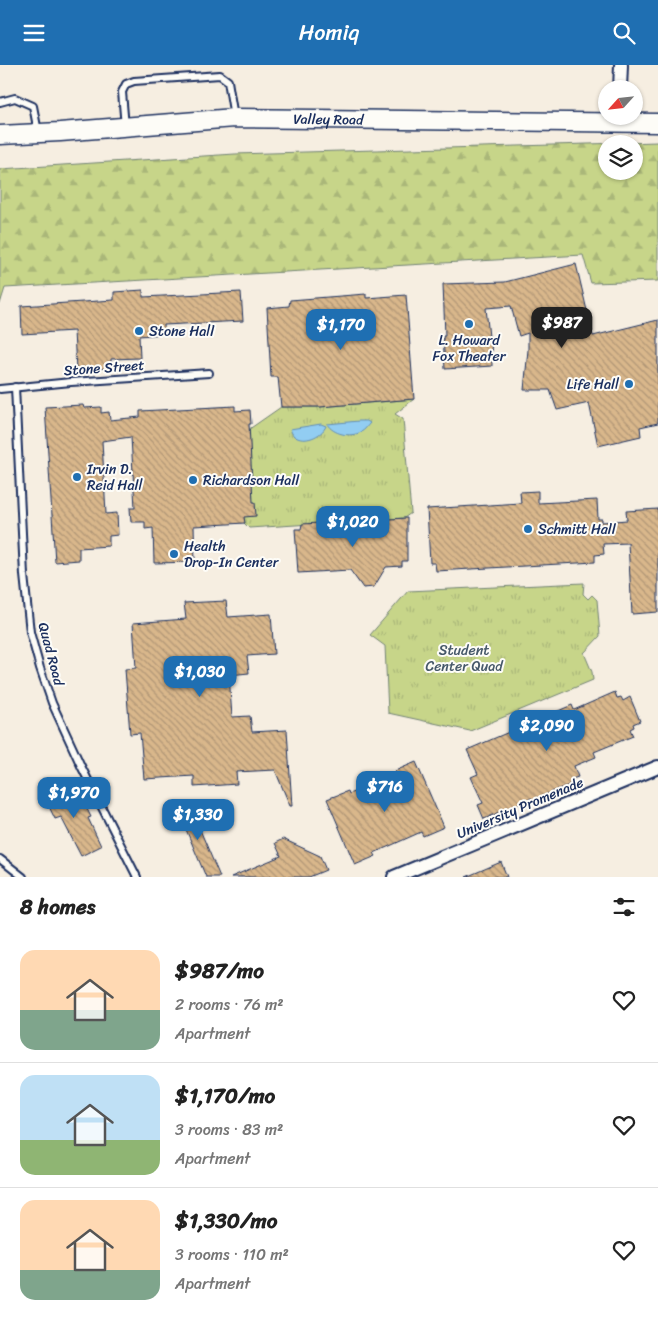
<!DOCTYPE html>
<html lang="en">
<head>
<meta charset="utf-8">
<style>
  :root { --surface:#fff; --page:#f2f2f2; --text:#222; --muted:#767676; --line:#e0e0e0; --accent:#1f6fb2 }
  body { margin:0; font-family:Sriracha,sans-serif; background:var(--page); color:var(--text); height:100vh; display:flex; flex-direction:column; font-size:19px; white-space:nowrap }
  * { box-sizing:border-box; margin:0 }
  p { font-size:16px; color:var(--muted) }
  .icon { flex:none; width:28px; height:28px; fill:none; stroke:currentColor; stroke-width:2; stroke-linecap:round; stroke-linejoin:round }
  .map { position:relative; height:812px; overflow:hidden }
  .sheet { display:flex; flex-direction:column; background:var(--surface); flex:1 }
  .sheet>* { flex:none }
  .needle { width:32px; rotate:243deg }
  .buttons { position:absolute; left:598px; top:15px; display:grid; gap:10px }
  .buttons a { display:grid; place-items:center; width:45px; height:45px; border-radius:50%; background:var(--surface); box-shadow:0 1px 4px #0004; font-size:25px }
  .price { position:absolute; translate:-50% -42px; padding:0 11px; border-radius:10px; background:var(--accent); color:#fff; font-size:16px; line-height:32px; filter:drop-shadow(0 1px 2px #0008) }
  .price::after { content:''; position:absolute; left:50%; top:30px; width:15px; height:11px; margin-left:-8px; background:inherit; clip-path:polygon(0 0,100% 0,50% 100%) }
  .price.active { background:#222; color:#fff }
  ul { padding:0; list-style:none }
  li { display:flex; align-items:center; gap:15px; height:125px; padding:0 20px }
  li+li { border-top:1px solid var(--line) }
  li span { display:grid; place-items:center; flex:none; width:140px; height:100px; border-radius:15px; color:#555 }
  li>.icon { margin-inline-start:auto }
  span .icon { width:60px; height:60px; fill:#fffc; stroke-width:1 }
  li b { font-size:21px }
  h2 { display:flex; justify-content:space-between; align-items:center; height:60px; padding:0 20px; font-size:21px }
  header { display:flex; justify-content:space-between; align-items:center; height:65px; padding:0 20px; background:var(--accent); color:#fff; font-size:22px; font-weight:600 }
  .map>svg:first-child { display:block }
</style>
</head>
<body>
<header><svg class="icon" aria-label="menu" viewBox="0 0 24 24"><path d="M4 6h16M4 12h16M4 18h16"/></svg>Homiq<svg class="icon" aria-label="search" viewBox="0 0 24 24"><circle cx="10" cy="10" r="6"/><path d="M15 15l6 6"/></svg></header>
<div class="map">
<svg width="658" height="812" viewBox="0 0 658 812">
  <defs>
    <pattern id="grass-tufts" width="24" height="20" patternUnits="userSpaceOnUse" patternTransform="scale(1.25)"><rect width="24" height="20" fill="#c7d589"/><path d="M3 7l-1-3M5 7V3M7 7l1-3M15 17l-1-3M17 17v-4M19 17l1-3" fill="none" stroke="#aab779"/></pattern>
    <pattern id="forest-firs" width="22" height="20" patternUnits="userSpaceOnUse" patternTransform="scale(1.25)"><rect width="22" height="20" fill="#c7d589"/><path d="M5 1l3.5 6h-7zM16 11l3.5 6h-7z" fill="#aab779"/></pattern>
    <pattern id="building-back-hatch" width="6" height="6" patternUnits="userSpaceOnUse" patternTransform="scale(1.25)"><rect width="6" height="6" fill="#d9b78b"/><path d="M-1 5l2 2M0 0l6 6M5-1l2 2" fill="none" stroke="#af9575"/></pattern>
  </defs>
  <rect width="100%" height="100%" fill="#f6eee1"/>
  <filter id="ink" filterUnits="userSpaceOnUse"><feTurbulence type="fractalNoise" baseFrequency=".02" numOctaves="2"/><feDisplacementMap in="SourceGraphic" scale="10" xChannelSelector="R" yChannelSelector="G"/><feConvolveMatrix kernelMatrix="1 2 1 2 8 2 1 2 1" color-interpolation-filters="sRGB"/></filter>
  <g filter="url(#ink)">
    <!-- grass -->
    <g fill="url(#grass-tufts)" stroke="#718274">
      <path d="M 414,334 L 395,349 L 403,354 L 411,448 L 404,453 L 249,463 L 241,455 L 235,374 L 281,342 L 320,342 Z"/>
      <path d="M 584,518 L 583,529 L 588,534 L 592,530 L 597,535 L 600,571 L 584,588 L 592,607 L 593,615 L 470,666 L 388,648 L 385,581 L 370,570 L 408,526 Z"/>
    </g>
    <!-- forest -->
    <path fill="url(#forest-firs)" stroke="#718274" fill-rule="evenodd" d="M 658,77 L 658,216 L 591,218 L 583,190 L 5,223 L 0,239 L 0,104 L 235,89 ZM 606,79 L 634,79 L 634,106 L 606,106 Z"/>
    <!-- water -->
    <g fill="#92cdf2" stroke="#628eb7">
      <path d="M 359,356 L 367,356 L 370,358 C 367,361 365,365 361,367 C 350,373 333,369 327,359 Z"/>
      <path d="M 321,359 L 326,361 C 322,371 304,379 294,371 C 292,369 291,366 290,364 Z"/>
    </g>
    <!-- building -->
    <g fill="url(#building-back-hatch)" stroke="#1b2f5e">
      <path d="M 576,199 L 593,271 L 658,255 L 658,358 L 640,362 L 641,371 L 598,381 L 589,338 L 557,345 L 550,325 L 524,325 L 528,285 L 528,268 L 519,271 L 511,241 L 486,243 L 489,272 L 491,272 L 492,301 L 445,304 L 443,271 L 445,271 L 443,219 L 505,217 Z"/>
      <path d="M 143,225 L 143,232 L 241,227 L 243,256 L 164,260 L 165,269 L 139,271 L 140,293 L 111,294 L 111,303 L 76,305 L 74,266 L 22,269 L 21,241 L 114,235 L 114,227 Z"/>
      <path d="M 366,229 L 366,233 L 406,230 L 414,334 L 320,342 L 281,342 L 278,312 L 271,312 L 267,243 L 289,241 L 290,235 Z"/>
      <path d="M 83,340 L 84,343 L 101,342 L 101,348 L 109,347 L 110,355 L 140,352 L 140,346 L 235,341 L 235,346 L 250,345 L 251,359 L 249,359 L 253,437 L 255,437 L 256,451 L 244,452 L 245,458 L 194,461 L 195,497 L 154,498 L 153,463 L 145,464 L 145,457 L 131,457 L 130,443 L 135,443 L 131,372 L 102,376 L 106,449 L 117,448 L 118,470 L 109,471 L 109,481 L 79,483 L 79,495 L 55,497 L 45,342 Z"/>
      <path d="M 538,426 L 538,438 L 597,435 L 598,454 L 602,454 L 602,457 L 627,455 L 626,446 L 658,444 L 658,547 L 632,549 L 628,478 L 603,479 L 604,489 L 595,490 L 595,497 L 436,506 L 435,498 L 430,498 L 427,444 L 521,438 L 520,427 Z"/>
      <path d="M 407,453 L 407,496 L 402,496 L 402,501 L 386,502 L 374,522 L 363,523 L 350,505 L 298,508 L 295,464 L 301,464 L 302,459 Z"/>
      <path d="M 226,536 L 228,552 L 271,549 L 274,589 L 247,591 L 249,608 L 229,610 L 232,652 L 250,651 L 252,667 L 287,665 L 292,741 L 290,741 L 275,705 L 236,707 L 237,719 L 194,722 L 194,711 L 144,714 L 140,668 L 130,669 L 125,604 L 136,603 L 133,558 L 186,554 L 184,538 Z"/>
      <path d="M 615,627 L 617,633 L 621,632 L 623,636 L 630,632 L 640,656 L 633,659 L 634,662 L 630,664 L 633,671 L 594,687 L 596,692 L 574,701 L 578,712 L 572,714 L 574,718 L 533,735 L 532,733 L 484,754 L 478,740 L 483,738 L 471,712 L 478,709 L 467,685 L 572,640 L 574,645 Z"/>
      <path d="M 416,697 L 444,762 L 423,771 L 421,767 L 374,788 L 376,791 L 355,800 L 327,734 L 348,726 L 349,729 L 396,708 L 395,706 Z"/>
      <path d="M 68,719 L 79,740 L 84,738 L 91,752 L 88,753 L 101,781 L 81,791 L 61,752 L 55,754 L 44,731 Z"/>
      <path d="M 189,738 L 195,753 L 220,812 L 206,812 L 177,743 Z"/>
      <path d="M 283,774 L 320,791 L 326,805 L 309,812 L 231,812 L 281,791 L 275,778 Z"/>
      <path d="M 501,797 L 507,812 L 466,812 Z"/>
    </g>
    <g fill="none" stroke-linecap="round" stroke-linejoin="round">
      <!-- lane casing -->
      <g stroke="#1b2f5e" stroke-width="10">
        <g id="lane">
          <path d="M 0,37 L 15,33 L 33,41 L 38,67"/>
          <path d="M 125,62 L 122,27 L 126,19 L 134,16 L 220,10 L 228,16 L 234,52"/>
          <path d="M 15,322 L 24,510 L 30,567 L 40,603 L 52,638 L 81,701 L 137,812"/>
          <path d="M 0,324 L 71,317 L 209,308"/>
          <path d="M 0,794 L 23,812"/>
        </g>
      </g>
      <!-- street casing -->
      <g stroke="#1b2f5e" stroke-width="16">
        <g id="street">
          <path d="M 620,24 L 621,0"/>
          <path d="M 394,812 L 658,702"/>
        </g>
      </g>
      <!-- secondary casing -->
      <g stroke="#1b2f5e" stroke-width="21">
        <g id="secondary">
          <path id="s1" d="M 0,70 L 60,67 L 234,53 L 658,58"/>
        </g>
      </g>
      <!-- lane -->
      <use href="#lane" stroke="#fdfcf7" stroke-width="6"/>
      <!-- street -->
      <use href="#street" stroke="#fdfcf7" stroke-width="12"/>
      <!-- secondary -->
      <use href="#secondary" stroke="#fdfcf7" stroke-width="18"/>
    </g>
  </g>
  <!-- markers -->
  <g fill="#1f6fb2" stroke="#fdfcf7" stroke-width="2">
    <circle cx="469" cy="259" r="5"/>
    <circle cx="139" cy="266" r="5"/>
    <circle cx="629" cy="319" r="5"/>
    <circle cx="77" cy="412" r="5"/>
    <circle cx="193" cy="415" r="5"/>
    <circle cx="528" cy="464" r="5"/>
    <circle cx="174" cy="489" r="5"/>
  </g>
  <g text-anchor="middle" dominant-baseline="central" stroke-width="4" stroke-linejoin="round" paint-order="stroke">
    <!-- street labels -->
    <g font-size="14" fill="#1b2f5e" stroke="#fdfcf7">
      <text stroke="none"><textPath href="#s1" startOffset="329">Valley Road</textPath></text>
      <text transform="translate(104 303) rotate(-4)">Stone Street</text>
      <text transform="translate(51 589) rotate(75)">Quad Road</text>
      <text transform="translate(520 743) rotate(-23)">University Promenade</text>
    </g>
    <!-- poi labels -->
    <g font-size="14" fill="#1b2f5e" stroke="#fdfcf7" text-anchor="start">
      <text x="149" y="266">Stone Hall</text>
      <text x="469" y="275" text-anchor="middle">L. Howard<tspan x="469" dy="16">Fox Theater</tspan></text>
      <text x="619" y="319" text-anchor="end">Life Hall</text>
      <text x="87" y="404">Irvin D.<tspan x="87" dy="16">Reid Hall</tspan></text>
      <text x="203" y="415">Richardson Hall</text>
      <text x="538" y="464">Schmitt Hall</text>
      <text x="184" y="481">Health<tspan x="184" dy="16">Drop-In Center</tspan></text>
    </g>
    <!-- park labels -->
    <g font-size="14" fill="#465869" stroke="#fdfcf7">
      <text x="464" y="585">Student<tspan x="464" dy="16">Center Quad</tspan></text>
    </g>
  </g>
</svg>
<div class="buttons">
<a><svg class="needle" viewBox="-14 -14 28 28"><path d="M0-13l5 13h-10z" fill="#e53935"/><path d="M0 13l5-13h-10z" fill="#767676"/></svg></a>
<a><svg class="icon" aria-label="layers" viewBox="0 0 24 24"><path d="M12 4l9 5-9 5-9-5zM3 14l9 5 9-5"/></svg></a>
</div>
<b class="price active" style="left:562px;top:284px">$987</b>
<b class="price" style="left:341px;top:286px">$1,170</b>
<b class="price" style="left:353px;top:483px">$1,020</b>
<b class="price" style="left:200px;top:633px">$1,030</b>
<b class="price" style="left:547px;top:687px">$2,090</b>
<b class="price" style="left:385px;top:748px">$716</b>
<b class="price" style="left:74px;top:754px">$1,970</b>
<b class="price" style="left:198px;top:776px">$1,330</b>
</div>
<section class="sheet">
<h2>8 homes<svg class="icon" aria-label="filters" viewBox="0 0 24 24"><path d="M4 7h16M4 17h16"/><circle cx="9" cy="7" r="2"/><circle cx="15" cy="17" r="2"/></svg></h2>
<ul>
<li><span style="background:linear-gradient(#ffd9b3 60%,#7fa58c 0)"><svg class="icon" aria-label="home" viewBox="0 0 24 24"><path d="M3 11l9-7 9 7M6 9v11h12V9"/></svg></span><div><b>$987/mo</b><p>2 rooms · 76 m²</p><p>Apartment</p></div><svg class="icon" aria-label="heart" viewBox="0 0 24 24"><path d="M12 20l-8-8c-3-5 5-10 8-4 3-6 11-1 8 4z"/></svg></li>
<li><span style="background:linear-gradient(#bfe0f5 65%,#8fb573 0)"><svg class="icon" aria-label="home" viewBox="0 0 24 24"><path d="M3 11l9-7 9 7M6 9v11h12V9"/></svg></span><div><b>$1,170/mo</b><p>3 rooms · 83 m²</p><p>Apartment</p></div><svg class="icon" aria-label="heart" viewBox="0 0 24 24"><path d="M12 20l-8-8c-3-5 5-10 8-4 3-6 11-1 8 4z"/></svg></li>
<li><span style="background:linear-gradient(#ffd9b3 70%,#7fa58c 0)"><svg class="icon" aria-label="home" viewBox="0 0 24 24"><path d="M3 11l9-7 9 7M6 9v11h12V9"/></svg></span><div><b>$1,330/mo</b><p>3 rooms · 110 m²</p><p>Apartment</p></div><svg class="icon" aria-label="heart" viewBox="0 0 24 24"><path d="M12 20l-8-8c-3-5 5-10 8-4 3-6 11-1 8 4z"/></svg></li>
</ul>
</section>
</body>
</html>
